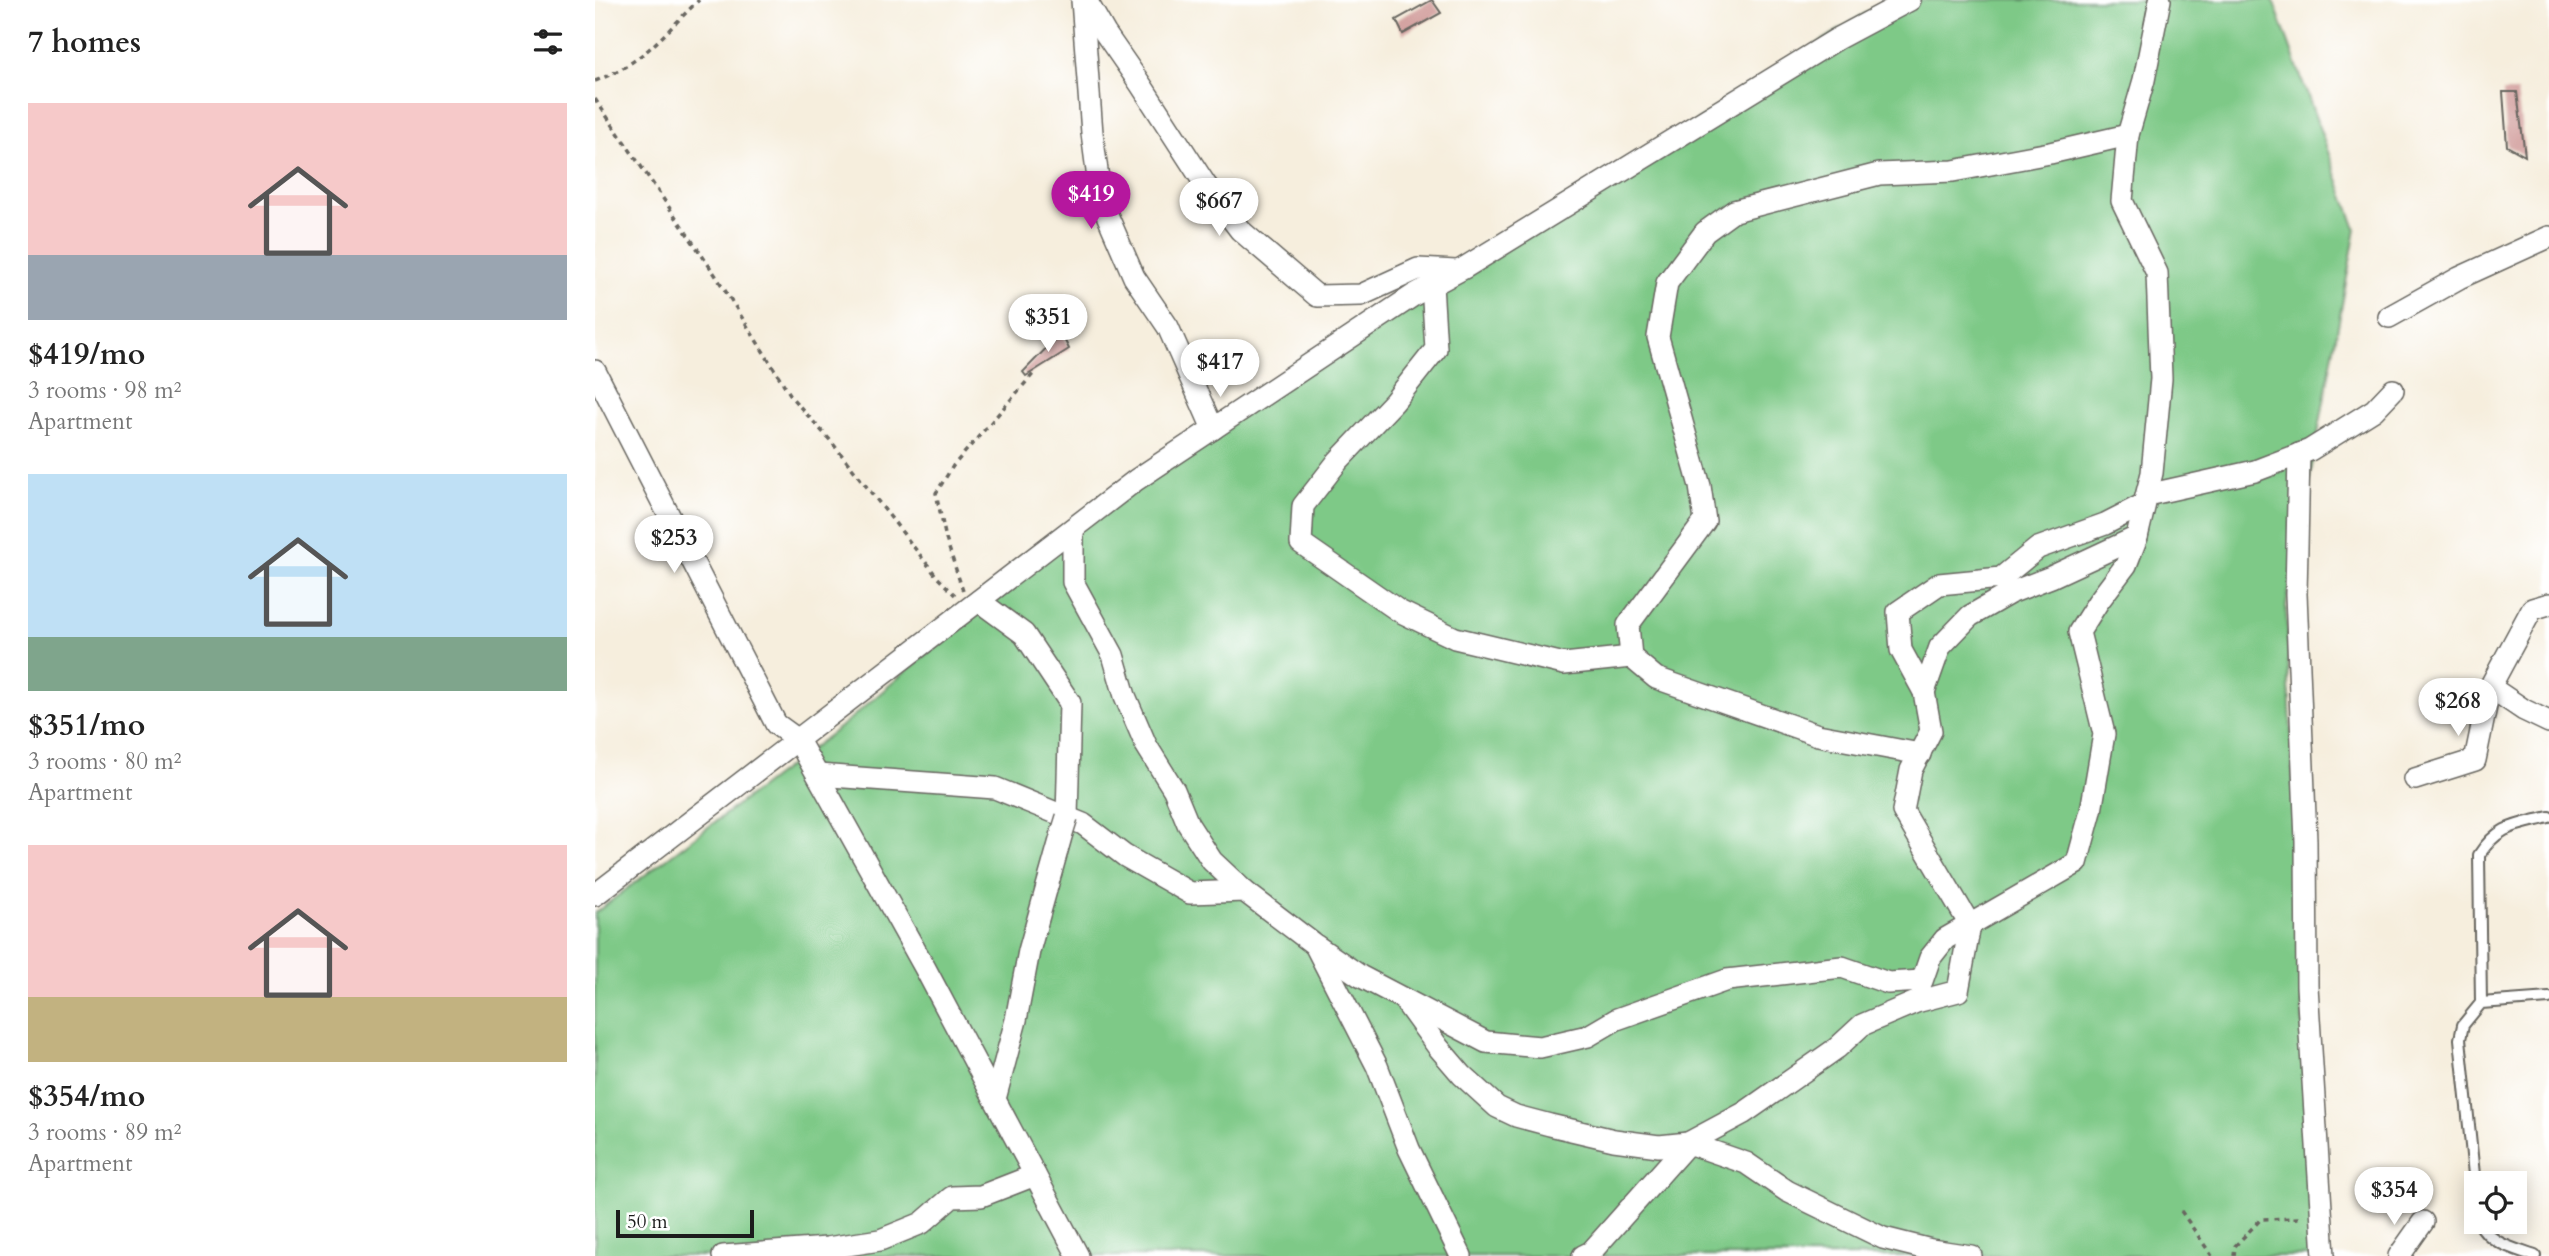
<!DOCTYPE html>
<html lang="en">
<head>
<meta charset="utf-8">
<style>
  :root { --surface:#fff; --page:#f6f6f6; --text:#222; --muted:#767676; --accent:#b5179e }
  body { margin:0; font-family:Cardo,serif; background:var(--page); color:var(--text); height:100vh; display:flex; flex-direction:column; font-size:26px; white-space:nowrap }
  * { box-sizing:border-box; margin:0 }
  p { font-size:23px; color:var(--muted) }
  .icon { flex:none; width:38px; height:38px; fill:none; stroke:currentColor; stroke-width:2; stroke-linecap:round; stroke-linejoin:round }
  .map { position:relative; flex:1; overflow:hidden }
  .side { display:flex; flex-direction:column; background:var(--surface); width:595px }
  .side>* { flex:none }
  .buttons { position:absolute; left:1869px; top:1171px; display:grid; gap:14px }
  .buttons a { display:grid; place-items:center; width:63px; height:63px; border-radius:0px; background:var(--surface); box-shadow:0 4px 18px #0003; font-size:35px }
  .scale { position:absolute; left:21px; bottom:18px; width:138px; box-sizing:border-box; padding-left:7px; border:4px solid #1c1c1c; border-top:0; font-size:19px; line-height:24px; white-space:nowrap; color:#1c1c1c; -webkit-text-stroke:5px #fff; paint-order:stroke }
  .price { position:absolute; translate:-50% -60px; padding:0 16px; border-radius:24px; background:#fff; color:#222; font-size:23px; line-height:46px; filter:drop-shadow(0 2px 4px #0008) }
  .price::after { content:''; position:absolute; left:50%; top:42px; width:21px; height:16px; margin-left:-10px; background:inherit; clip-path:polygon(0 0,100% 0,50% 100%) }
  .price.on { background:var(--accent); color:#fff }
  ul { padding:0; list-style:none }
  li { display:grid; align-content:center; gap:14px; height:371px; padding:0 28px }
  li span { display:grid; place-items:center; height:217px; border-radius:0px; color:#555 }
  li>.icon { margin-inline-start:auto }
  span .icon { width:126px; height:126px; fill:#fffc; stroke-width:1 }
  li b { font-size:30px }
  h2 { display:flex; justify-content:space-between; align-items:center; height:84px; padding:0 28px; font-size:30px }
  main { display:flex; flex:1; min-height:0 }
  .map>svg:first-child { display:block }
</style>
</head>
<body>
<main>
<section class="side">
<h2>7 homes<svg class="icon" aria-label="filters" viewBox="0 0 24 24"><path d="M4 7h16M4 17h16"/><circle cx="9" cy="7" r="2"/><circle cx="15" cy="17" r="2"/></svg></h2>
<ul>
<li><span style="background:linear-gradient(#f6c9c9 70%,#9aa5b1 0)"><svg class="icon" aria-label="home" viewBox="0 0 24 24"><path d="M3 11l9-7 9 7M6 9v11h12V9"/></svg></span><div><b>$419/mo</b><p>3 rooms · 98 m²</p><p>Apartment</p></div></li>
<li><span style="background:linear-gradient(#bfe0f5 75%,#7fa58c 0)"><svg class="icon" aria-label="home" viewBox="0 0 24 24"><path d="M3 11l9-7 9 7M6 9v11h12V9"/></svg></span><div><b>$351/mo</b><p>3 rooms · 80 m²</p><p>Apartment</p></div></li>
<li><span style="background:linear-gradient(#f6c9c9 70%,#c2b280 0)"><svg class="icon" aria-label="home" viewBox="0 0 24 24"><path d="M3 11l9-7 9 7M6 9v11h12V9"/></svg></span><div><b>$354/mo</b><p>3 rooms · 89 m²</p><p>Apartment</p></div></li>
</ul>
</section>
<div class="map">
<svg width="1954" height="1256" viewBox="0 0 1954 1256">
  <rect width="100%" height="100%" fill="#fff"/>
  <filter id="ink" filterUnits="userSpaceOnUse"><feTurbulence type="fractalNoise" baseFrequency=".0143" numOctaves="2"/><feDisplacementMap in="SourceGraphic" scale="14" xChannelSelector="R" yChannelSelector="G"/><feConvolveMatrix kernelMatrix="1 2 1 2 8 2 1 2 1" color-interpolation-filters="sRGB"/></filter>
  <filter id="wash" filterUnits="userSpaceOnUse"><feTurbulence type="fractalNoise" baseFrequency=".00686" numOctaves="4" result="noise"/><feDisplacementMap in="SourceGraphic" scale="28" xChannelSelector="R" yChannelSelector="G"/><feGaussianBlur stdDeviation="1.57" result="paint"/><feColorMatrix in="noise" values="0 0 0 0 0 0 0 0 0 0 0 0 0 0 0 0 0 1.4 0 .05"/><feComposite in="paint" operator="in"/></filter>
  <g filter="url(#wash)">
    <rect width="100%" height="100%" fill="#f6eedd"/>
    <!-- green -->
    <path fill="#7ec987" stroke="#4d7252" stroke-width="2" d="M 1291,0 L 1678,0 L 1761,229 L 1691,606 L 1714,1177 L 1732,1256 L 0,1256 L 0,913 L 249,724 L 478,529 L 767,335 Z"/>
    <g id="blocks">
      <!-- building -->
      <g fill="#d3a09f">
        <path d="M 837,0 L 846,13 L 808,34 L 801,20 Z"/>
        <path d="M 1908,92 L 1922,92 L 1930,156 L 1912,146 Z"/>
        <path d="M 466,333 L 474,349 L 431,376 L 428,372 Z"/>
      </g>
    </g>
  </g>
  <g filter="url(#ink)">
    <use href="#blocks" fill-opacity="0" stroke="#686660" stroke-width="2"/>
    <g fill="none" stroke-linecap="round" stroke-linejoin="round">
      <!-- lane casing -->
      <g stroke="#686660" stroke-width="14">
        <g id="lane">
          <path d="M 1886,1003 L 1884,855 C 1903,825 1922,825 1954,817"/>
          <path d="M 1881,1194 L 1865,1039 L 1868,1025 L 1886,1003 L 1954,998"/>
          <path d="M 1884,1222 C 1895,1244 1918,1248 1940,1256"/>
        </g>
      </g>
      <!-- street casing -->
      <g stroke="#686660" stroke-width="24">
        <g id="street">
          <path d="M 487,0 L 497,133 L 506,201 L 539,277 L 573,327 L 618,429"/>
          <path d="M 491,0 L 510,33 L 546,85 L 610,184 L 645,230 L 722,296 L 766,295 L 823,269 L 861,271"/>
          <path d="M 837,285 L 841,349 L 799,402 L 743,461 L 708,506 L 706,543 L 804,611 L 860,638 L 969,664 L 1036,657"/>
          <path d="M 1794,317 L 1864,278 L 1954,237"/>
          <path d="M 0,371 L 181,724 L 203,740 L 330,968 L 483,1256"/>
          <path d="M 1704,454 L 1701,594 L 1711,841 L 1712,986 L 1729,1256"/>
          <path d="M 478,529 L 478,582 L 518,655 L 530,696 L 551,745 L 579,790 L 593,824 L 617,861 L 649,891"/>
          <path d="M 384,601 L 429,634 L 475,703 L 472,817"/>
          <path d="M 1895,687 L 1929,710 L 1954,722"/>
          <path d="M 1329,692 L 1345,647 L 1375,616 L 1415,593 L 1456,577 L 1542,537 L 1552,495 L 1660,471 L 1715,450 L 1779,410 L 1798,390"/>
          <path d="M 1325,754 L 1223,735 L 1061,678 L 1036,657 L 1033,625 L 1110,521 L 1105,486 L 1063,337 L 1072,283 L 1110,232 L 1139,211 L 1284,174 L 1358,171 L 1455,153 L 1533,135"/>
          <path d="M 223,775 L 400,788 L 488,824 L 530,856 L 595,893 L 649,891 L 720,945 L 765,976 L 891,1042 L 945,1047 L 993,1036 L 1022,1019 L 1132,980 L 1247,967 L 1293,983 L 1327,981 L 1335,958 L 1350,939 L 1482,863 L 1496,811 L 1509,734 L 1484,632 L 1503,602 L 1531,565 L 1542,537"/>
          <path d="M 1820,779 L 1880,760 L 1895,687 L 1937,609 L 1954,604"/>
          <path d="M 0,895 L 541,480 L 819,295 L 869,268 L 1242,39 L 1315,0"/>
          <path d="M 721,947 L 782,1066 L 814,1149 L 866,1256"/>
          <path d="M 809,1000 L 843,1047 L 867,1075 L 902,1107 L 921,1116 L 955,1125 L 1019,1140 L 1064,1146 L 1093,1143 L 1149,1113 L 1242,1048 L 1267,1025 L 1321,1002 L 1363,991 L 1375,925 L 1308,811 L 1316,770 L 1336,731 L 1329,692 L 1306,650 L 1303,612 L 1344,584 L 1406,578 L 1443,548 L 1510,524 L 1549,504 L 1557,473 L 1566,379 L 1562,273 L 1527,201 L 1533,135 L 1549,80 L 1565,0"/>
          <path d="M 400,1099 L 421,1020 L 434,951 L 467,833"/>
          <path d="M 128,1256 L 232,1248 L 285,1240 L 327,1223 L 357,1197 L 386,1196 L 440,1175"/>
          <path d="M 988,1256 L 996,1252 L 1093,1143 L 1151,1163 L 1192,1191 L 1288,1238 L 1336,1250 L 1376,1256"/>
          <path d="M 1804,1256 L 1828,1222"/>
        </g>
      </g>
      <!-- path -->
      <g stroke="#686660" stroke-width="3.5" stroke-dasharray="5 5" stroke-linecap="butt">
        <path d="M 0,81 C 50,62 67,35 104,0"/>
        <path d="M 0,99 L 121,276 L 198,399 L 235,440 L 343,578 L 360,595"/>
        <path d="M 368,591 L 351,539 L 341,493 L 358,466 L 439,373"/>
        <path d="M 1586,1211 L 1617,1256"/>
        <path d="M 1639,1256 L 1640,1246 L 1666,1219 L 1707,1218"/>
      </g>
      <!-- lane -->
      <use href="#lane" stroke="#fff" stroke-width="10"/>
      <!-- street -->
      <use href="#street" stroke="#fff" stroke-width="21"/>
      <!-- street-bridge casing -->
      <g stroke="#686660" stroke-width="24" stroke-linecap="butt">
        <path id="street-bridge" d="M 467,833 L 472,817"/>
      </g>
      <!-- street-bridge -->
      <use href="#street-bridge" stroke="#fff" stroke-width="21"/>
    </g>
  </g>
</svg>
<div class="buttons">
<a><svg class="icon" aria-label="locate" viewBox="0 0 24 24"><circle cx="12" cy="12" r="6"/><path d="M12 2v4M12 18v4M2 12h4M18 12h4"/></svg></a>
</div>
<div class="scale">50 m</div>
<b class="price on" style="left:496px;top:231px">$419</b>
<b class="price" style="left:624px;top:238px">$667</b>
<b class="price" style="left:453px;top:354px">$351</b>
<b class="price" style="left:625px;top:399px">$417</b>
<b class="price" style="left:79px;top:575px">$253</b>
<b class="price" style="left:1863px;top:738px">$268</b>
<b class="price" style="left:1799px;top:1227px">$354</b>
</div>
</main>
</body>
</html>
